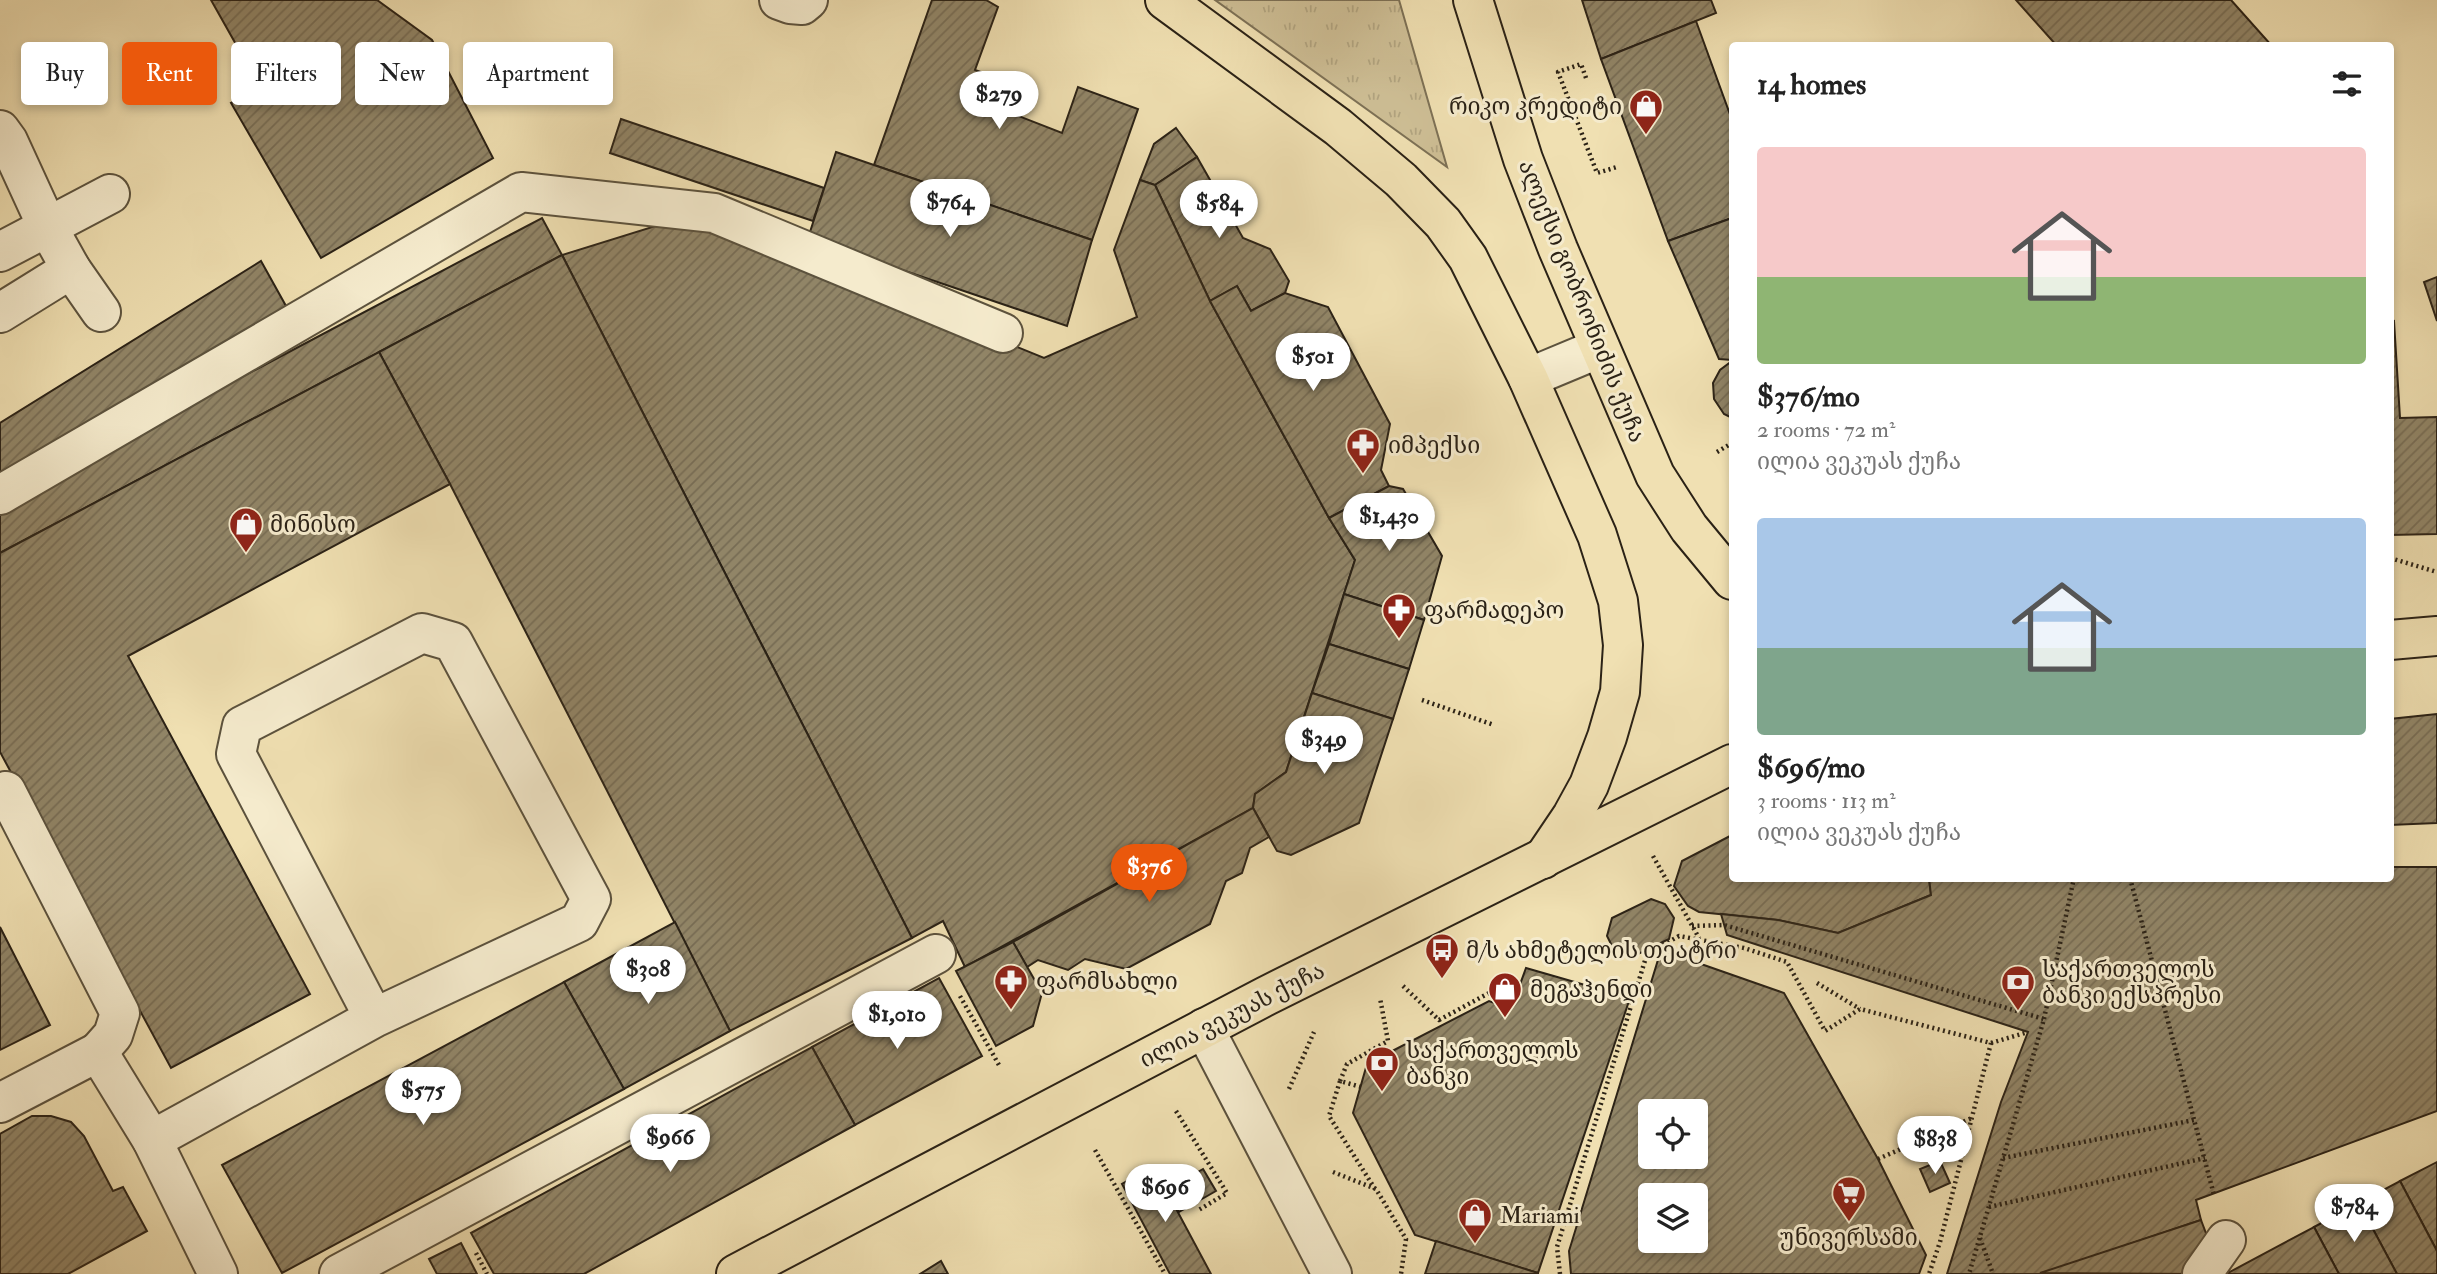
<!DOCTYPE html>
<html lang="en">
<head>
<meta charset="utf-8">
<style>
  :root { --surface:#fff; --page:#f2f2f2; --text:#222; --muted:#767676; --accent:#ea580c }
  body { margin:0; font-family:"IM FELL Double Pica","Noto Serif Georgian",serif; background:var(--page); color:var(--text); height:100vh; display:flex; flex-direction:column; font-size:26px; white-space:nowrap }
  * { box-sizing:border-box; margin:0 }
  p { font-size:23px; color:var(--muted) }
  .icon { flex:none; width:38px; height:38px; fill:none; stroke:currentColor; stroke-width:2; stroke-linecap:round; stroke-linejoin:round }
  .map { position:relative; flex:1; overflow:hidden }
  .drawer { position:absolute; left:1729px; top:42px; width:665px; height:840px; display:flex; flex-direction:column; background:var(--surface); border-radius:7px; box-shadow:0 4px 10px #0003 }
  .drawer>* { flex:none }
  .guide { position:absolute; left:21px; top:42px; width:665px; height:63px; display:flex; gap:14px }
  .tools { position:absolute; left:1638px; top:1099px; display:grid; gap:14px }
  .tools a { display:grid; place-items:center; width:70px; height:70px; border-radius:7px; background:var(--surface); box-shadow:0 4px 10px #0003; font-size:35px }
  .price { position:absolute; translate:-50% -60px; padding:0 16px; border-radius:24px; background:#fff; color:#222; font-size:23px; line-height:46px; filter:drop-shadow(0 2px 4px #0008) }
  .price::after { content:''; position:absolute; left:50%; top:42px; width:21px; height:16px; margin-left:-10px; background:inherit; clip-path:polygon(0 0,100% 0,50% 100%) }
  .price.selected { background:var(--accent); color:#fff }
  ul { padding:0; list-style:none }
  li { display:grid; align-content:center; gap:14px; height:371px; padding:0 28px }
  li span { display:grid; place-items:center; height:217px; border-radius:7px; color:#555 }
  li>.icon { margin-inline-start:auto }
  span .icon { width:126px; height:126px; fill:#fffc; stroke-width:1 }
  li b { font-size:30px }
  h2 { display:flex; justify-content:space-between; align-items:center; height:84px; padding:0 28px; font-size:30px }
  .pill { padding:0 24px; border-radius:7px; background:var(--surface); box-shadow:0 4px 10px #0003; font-size:24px; line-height:63px }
  .pill.selected { background:var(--accent); color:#fff }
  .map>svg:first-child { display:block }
</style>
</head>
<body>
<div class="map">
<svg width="2437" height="1274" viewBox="0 0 2437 1274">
  <defs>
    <pattern id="grass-tufts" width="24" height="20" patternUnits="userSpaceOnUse" patternTransform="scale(1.75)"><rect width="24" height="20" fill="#cfc097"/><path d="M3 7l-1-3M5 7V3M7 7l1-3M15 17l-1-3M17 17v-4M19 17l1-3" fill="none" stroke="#b2a581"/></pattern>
    <pattern id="building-hatch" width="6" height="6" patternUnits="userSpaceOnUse" patternTransform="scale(1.75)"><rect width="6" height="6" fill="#918567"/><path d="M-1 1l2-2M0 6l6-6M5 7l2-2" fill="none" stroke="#776c54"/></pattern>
  </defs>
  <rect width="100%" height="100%" fill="#f0e0b2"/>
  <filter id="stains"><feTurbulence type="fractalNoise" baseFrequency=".00286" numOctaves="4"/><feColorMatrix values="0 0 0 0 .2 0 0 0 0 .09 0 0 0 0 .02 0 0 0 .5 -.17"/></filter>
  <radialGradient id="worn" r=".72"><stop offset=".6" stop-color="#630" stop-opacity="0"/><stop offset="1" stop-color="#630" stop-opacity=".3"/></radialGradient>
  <!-- grass -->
  <path fill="url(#grass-tufts)" stroke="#7d7156" stroke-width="2" d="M 1215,0 L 1399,0 L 1447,167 Z"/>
  <!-- building -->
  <g fill="url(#building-hatch)" stroke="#2b2216" stroke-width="2" fill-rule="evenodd">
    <path d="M 211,0 L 377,0 L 432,40 L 493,158 L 321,258 L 231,103 L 260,87 Z"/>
    <path d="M 932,0 L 986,0 L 998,7 L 975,70 L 1020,86 L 1011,113 L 1062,133 L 1078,87 L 1138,109 L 1092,240 L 874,165 Z"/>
    <path d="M 1582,0 L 1711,0 L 1716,13 L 1601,59 Z"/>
    <path d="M 2016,0 L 2231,0 L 2272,46 L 2057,46 Z"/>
    <path d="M 1696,21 L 1732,120 L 1732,218 L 1668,241 L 1601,59 Z"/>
    <path d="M 621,119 L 824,188 L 813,221 L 610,153 Z"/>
    <path d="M 1176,128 L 1197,157 L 1155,185 L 1140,180 L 1154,144 Z"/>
    <path d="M 836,152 L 1092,240 L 1067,326 L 808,238 Z"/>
    <path d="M 1197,157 L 1243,238 L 1270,249 L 1289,281 L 1285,293 L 1251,311 L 1237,286 L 1210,301 L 1155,185 Z"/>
    <path d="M 1140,180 L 1155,185 L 1210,301 L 1329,518 L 1355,560 L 1286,772 L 1255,794 L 1253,808 L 965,967 L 943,921 L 912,938 L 562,255 L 694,214 L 1044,358 L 1137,317 L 1114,250 Z"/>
    <path d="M 542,218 L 562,255 L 0,553 L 0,505 Z"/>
    <path d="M 1732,218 L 1732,360 L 1719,359 L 1668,241 Z"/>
    <path d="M 562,255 L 912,938 L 730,1031 L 450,484 L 379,352 Z"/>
    <path d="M 261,261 L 291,315 L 0,485 L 0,423 Z"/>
    <path d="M 2437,277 L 2437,321 L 2424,282 Z"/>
    <path d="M 1237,286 L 1251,311 L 1285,293 L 1328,307 L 1390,424 L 1381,470 L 1389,486 L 1329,518 L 1210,301 Z"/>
    <path d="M 2394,321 L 2400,418 L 2437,417 L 2437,534 L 2390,535 L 2390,322 Z"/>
    <path d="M 379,352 L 450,484 L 128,656 L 310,994 L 171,1068 L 0,752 L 0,553 Z"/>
    <path d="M 1732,361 L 1732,418 L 1724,414 L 1714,399 L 1713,383 L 1720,370 Z"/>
    <path d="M 1389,486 L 1403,489 L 1442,556 L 1424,620 L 1344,594 L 1355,560 L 1329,518 Z"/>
    <path d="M 1344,594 L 1424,620 L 1409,669 L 1329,644 Z"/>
    <path d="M 1329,644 L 1409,669 L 1393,719 L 1312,693 Z"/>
    <path d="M 1312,693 L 1393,719 L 1359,823 L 1291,855 L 1277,851 L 1253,808 L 1255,794 L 1286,772 Z"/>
    <path d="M 2437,714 L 2437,823 L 2390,825 L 2390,719 Z"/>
    <path d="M 1253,808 L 1269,837 L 1250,848 L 1242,873 L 1226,881 L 1210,924 L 1126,969 L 1085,959 L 1068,970 L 1038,960 L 1027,967 L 1013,942 Z"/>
    <path d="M 1732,835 L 1732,878 L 1929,878 L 1931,895 L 1838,933 L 1778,920 L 1699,912 L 1688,906 L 1674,886 L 1682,861 Z"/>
    <path d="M 2390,867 L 2437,867 L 2437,1111 L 2196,1200 L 2201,1220 L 2041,1274 L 1947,1274 L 2001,1102 L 2028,1032 L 1727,935 L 1721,914 L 1778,920 L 1838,933 L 1931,895 L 1929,878 L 2390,878 Z"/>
    <path d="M 1651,899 L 1665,904 L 1674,918 L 1669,939 L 1634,956 L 1615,952 L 1607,936 L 1612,918 Z"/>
    <path d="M 675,922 L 730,1031 L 624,1089 L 564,982 Z"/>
    <path d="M 0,927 L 50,1025 L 0,1050 Z"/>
    <path d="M 1013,942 L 1042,993 L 1033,1026 L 996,1046 L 956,971 Z"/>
    <path d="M 1661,950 L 1784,993 L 1878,1159 L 1926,1255 L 1919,1274 L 1571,1274 L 1569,1251 ZM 1650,1111 L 1696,1111 L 1696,1157 L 1650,1157 ZM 1650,1195 L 1696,1195 L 1696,1241 L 1650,1241 Z"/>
    <path d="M 1526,968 L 1630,998 L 1538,1273 L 1415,1235 L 1353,1113 L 1367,1064 L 1489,1001 L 1511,1009 Z"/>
    <path d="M 939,978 L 982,1056 L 855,1125 L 812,1047 Z"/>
    <path d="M 564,982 L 624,1089 L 282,1273 L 222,1165 Z"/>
    <path d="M 812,1047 L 855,1125 L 584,1274 L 494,1274 L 471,1233 Z"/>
    <path d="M 32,1116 L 51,1116 L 71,1122 L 84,1136 L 113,1191 L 123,1187 L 147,1231 L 68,1274 L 0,1274 L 0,1134 Z"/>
    <path d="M 1940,1161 L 1950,1183 L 1930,1192 L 1920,1169 Z"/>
    <path d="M 2437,1162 L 2437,1251 L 2400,1181 Z"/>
    <path d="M 1154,1166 L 1166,1190 L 1211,1274 L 1170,1274 L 1122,1184 Z"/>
    <path d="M 1203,1169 L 1216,1191 L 1179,1212 L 1166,1190 Z"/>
    <path d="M 2400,1181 L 2437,1251 L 2437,1274 L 2397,1274 L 2359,1203 Z"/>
    <path d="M 2359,1203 L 2397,1274 L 2339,1274 L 2314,1227 Z"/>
    <path d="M 2201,1220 L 2207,1236 L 2191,1274 L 2040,1273 Z"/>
    <path d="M 2314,1227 L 2339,1274 L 2226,1274 Z"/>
    <path d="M 1436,1241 L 1538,1273 L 1538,1274 L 1425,1274 Z"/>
    <path d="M 461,1243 L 477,1274 L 437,1274 L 429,1259 Z"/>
    <path d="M 941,1261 L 948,1274 L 920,1274 Z"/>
  </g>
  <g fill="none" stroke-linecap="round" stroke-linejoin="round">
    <!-- minor casing -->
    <g stroke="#5c523d" stroke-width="42">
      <g id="minor">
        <path d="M 779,0 L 790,4 L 802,5 L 808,0"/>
        <path d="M 0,130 L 8,141 L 47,226 L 71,269 L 101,312"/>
        <path d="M 0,252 L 110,194"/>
        <path d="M 0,313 L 71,269"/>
        <path d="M 1528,378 L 1600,348"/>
        <path d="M 0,495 L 521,192 L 714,213 L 1003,333"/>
        <path d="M 6,791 L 120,1013 L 113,1035 L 98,1052"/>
        <path d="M 1204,1028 L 1332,1274"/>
        <path d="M 0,1103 L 98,1052 L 152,1140 L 218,1274"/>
        <path d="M 152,1140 L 374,1018 L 579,922 L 591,899 L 453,642 L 422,633 L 242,726 L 236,754 L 374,1018"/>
        <path d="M 339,1274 L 936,954"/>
        <path d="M 2202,1274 L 2226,1240"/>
      </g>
    </g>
    <!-- major casing -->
    <g stroke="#2b2216" stroke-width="42">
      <g id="major">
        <path d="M 1165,0 L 1338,127 L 1401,180 L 1443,223 L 1468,258 L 1528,378 L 1597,535 L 1618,601 L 1623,645 L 1620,692 L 1607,737 L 1589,785 L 1572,816 L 1543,859"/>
        <path d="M 1473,0 L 1523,159 L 1558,249 L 1655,475 L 1689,528 L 1732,580"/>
        <path d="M 2390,640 L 2437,636"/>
        <path d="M 736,1274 L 1266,996 L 1732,764"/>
      </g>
    </g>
    <!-- path -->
    <g stroke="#2b2216" stroke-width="4.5" stroke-dasharray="2 3.5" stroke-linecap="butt">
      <path d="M 1586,78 L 1581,64 L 1558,72 L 1597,173 L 1617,167"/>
      <path d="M 1717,452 L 1732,443"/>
      <path d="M 2390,558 L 2437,572"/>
      <path d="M 1422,700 L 1494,725"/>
      <path d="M 1653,856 L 1699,938"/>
      <path d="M 2130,878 L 2214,1195"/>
      <path d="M 1692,926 L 1724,925 L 2044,1019 L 1969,1274"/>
      <path d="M 1817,983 L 1860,1009"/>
      <path d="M 1403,986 L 1439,1020 L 1489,993 L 1502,997 L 1500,1005"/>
      <path d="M 960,996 L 999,1065"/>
      <path d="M 2044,1019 L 2074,878"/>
      <path d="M 1991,1043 L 2028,1032"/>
      <path d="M 1340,1081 L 1347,1064 L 1388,1041 L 1380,998"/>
      <path d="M 1361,1087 L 1340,1081 L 1329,1116 L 1375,1189"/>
      <path d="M 1289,1089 L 1314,1032"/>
      <path d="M 1176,1111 L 1227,1193 L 1197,1211"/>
      <path d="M 1095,1150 L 1165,1274"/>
      <path d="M 2003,1158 L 2194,1120"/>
      <path d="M 1878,1159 L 1972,1118"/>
      <path d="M 1333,1172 L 1376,1189 L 1406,1239 L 1401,1274"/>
      <path d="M 1989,1207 L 2205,1158"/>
      <path d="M 1980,1238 L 1993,1274"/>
      <path d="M 476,1253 L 487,1274"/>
      <path d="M 1560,1274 L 1557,1247 L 1647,954 L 1679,936 L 1744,948 L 1787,962 L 1825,1031 L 1860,1009 L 1991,1043 L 1940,1242 L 1929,1274"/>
    </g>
    <!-- minor -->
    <use href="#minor" stroke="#f5ebcd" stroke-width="38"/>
    <!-- major -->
    <use href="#major" stroke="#f0e0b2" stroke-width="38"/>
  </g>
  <!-- icons -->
  <defs>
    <g id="shop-pin" transform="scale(1.75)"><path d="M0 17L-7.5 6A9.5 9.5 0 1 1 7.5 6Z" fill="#8f2418" stroke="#f5ebcd"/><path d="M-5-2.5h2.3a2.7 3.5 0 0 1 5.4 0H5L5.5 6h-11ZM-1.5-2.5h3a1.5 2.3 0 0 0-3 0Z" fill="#fff"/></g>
    <g id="pharmacy-pin" transform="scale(1.75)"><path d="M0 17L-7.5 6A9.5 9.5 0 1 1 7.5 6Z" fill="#8f2418" stroke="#f5ebcd"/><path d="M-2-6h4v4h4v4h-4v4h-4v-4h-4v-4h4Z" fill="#fff"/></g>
    <g id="bus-pin" transform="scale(1.75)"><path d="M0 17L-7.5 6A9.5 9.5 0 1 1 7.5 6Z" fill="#8f2418" stroke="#f5ebcd"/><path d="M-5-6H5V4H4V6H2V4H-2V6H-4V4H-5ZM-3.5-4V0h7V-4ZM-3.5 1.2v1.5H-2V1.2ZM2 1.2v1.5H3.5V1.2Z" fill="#fff"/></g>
    <g id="bank-pin" transform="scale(1.75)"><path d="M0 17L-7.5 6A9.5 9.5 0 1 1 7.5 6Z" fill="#8f2418" stroke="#f5ebcd"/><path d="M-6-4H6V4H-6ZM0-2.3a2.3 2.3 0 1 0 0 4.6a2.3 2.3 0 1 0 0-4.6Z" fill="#fff"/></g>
    <g id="supermarket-pin" transform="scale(1.75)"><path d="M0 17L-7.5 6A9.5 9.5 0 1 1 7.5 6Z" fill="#8f2418" stroke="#f5ebcd"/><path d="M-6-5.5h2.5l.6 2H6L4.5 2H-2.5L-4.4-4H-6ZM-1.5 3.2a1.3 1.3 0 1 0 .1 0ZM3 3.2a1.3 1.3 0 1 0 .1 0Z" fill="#fff"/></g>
  </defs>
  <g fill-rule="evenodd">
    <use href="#shop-pin" x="1646" y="106"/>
    <use href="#pharmacy-pin" x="1363" y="445"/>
    <use href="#shop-pin" x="246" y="524"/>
    <use href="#pharmacy-pin" x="1399" y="610"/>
    <use href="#bus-pin" x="1442" y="950"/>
    <use href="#pharmacy-pin" x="1011" y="981"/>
    <use href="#bank-pin" x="2018" y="982"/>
    <use href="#shop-pin" x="1505" y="989"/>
    <use href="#bank-pin" x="1382" y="1063"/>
    <use href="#supermarket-pin" x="1849" y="1193"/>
    <use href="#shop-pin" x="1475" y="1215"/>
  </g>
  <g text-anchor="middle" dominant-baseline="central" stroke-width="6" stroke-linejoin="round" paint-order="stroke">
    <!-- poi labels -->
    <g font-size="23" fill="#2b2216" stroke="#f5ebcd" text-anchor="start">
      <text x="1622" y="106" text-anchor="end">რიკო კრედიტი</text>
      <text x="1388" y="445">იმპექსი</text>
      <text x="270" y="524">მინისო</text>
      <text x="1424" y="610">ფარმადეპო</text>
      <text x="1466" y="950">მ/ს ახმეტელის თეატრი</text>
      <text x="2042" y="969">საქართველოს<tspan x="2042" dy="26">ბანკი ექსპრესი</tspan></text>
      <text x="1036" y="981">ფარმსახლი</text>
      <text x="1530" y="989">მეგაჰენდი</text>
      <text x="1406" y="1050">საქართველოს<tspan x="1406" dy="26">ბანკი</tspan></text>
      <text x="1500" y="1215">Mariami</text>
      <text x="1849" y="1237" text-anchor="middle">უნივერსამი</text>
    </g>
    <!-- street labels -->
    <g font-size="23" fill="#2b2216" stroke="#f5ebcd">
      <text transform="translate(1582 301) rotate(68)">ალექსი გობრონიძის ქუჩა</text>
      <text transform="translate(1232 1015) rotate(-27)">ილია ვეკუას ქუჩა</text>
    </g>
  </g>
  <rect width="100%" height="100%" filter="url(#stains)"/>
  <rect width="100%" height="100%" fill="url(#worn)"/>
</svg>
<div class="tools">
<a><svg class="icon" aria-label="locate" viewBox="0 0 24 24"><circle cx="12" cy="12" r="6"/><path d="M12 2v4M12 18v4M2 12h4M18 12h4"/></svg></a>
<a><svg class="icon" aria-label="layers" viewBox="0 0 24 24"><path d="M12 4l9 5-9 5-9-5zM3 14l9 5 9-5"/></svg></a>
</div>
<b class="price" style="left:999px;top:131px">$279</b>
<b class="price" style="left:950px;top:239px">$764</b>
<b class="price" style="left:1219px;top:240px">$584</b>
<b class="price" style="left:1313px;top:393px">$501</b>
<b class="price" style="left:1389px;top:553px">$1,430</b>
<b class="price" style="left:1324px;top:776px">$349</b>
<b class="price selected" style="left:1149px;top:904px">$376</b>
<b class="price" style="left:648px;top:1006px">$308</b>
<b class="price" style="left:897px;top:1051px">$1,010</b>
<b class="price" style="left:423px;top:1127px">$575</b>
<b class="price" style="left:670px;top:1174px">$966</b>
<b class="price" style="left:1935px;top:1176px">$838</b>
<b class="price" style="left:1165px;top:1224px">$696</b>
<b class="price" style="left:2354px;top:1244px">$784</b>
<div class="guide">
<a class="pill">Buy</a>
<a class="pill selected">Rent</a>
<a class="pill">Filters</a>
<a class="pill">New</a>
<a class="pill">Apartment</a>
</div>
<section class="drawer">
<h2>14 homes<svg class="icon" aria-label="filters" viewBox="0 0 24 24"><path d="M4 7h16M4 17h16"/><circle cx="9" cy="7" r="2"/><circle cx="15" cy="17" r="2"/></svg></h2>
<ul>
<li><span style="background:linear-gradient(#f6c9c9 60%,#8fb573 0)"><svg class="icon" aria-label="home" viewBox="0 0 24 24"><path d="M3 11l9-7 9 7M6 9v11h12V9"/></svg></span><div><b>$376/mo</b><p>2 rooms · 72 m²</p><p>ილია ვეკუას ქუჩა</p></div></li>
<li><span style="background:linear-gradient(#a9c7e8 60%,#7fa58c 0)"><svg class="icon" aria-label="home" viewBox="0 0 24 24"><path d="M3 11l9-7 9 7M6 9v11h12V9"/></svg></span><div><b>$696/mo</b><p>3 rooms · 113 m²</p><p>ილია ვეკუას ქუჩა</p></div></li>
</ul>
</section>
</div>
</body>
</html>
